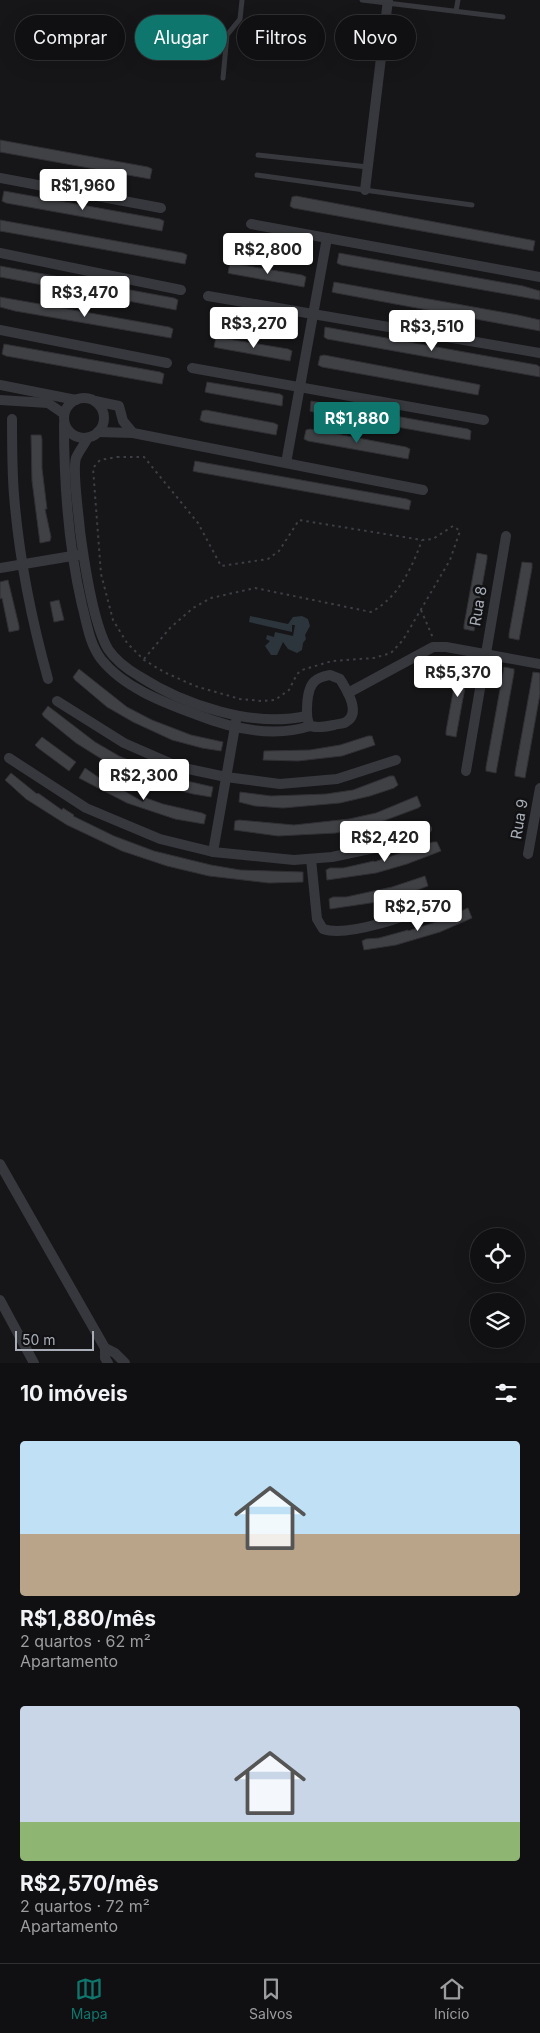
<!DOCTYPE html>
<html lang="pt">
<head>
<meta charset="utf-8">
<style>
  :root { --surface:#101012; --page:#1e1e20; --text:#f1f3f6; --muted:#9c9d9f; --line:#303032; --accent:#0f766e }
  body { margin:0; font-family:Inter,sans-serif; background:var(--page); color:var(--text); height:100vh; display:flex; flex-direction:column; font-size:19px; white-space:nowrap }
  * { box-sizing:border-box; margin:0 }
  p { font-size:16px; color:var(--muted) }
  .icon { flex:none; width:28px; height:28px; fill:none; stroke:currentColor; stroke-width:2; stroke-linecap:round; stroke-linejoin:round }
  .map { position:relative; height:1363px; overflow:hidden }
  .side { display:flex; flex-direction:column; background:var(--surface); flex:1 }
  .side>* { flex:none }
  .guide { position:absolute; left:15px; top:15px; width:510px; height:45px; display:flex; gap:10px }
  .buttons { position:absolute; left:470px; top:1228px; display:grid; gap:10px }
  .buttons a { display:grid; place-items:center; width:55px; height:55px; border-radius:50%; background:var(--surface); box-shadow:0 5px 20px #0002,0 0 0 1px var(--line); font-size:25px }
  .scale { position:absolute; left:15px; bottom:12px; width:79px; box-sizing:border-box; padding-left:5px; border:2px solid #a8adb8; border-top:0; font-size:14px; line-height:18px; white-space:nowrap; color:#a8adb8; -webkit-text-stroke:4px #111113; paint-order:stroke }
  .price { position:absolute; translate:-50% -42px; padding:0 11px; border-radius:5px; background:#fff; color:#222; font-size:16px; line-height:32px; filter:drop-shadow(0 1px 2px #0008) }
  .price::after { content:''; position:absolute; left:50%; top:30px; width:15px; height:11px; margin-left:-8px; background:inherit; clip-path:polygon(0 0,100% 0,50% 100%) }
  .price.selected { background:var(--accent); color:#fff }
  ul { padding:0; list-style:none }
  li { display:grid; align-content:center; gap:10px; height:265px; padding:0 20px }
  li span { display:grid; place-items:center; height:155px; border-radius:5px; color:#555 }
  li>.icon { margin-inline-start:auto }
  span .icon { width:90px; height:90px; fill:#fffc; stroke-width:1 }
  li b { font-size:21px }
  h2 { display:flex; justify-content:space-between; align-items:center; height:60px; padding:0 20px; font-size:21px }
  .tag { padding:0 18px; border-radius:22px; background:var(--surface); box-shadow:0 5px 20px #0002,0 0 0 1px var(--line); font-size:18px; line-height:45px }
  .tag.selected { background:var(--accent); color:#fff }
  .tabs { display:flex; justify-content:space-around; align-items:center; height:70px; border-top:1px solid var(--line); background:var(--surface); font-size:14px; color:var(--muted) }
  .tabs a { display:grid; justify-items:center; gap:2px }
  .tabs .selected { color:var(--accent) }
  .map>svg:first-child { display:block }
</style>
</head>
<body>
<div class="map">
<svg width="540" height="1363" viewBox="0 0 540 1363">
  <rect width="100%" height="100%" fill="#161618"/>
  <!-- water -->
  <path fill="#2c353c" d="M 250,616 L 288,624 L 293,617 L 302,616 L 308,619 L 310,626 L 305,635 L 306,639 L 303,643 L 302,650 L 297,653 L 288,649 L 283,642 L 277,655 L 271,655 L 265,646 L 270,641 L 266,639 L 267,635 L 274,637 L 275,632 L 293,636 L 295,625 L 292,625 L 292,632 L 249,622 Z"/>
  <!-- building -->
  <g fill="#404145" stroke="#303034">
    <path d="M 0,140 L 148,167 L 152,169 L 150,179 L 0,152 Z"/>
    <path d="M 4,191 L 160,219 L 164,221 L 162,231 L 6,203 L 2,201 Z"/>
    <path d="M 296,196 L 531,240 L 535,241 L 533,251 L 293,208 L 290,206 L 292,197 Z"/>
    <path d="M 0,220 L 183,253 L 187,255 L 185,264 L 0,231 Z"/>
    <path d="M 235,234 L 308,247 L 311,248 L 310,258 L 237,246 L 233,244 Z"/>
    <path d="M 339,253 L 523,286 L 540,291 L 540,300 L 341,265 L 337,263 Z"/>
    <path d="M 230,263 L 302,275 L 306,277 L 304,287 L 232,274 L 228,273 Z"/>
    <path d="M 0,266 L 174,298 L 178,300 L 176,310 L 0,277 Z"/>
    <path d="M 334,282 L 518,315 L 540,320 L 540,331 L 336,293 L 332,292 Z"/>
    <path d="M 0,297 L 169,327 L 173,329 L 171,338 L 15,311 L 0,307 Z"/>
    <path d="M 221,308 L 294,320 L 297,322 L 296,332 L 223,320 L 219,318 Z"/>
    <path d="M 325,327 L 537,365 L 540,367 L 540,377 L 327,339 L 324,337 Z"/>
    <path d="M 216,337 L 288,349 L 292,351 L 290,361 L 218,348 L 214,347 Z"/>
    <path d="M 4,344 L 160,372 L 164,374 L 162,384 L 6,356 L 2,354 Z"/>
    <path d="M 324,355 L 476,384 L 480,385 L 478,395 L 322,367 L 318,365 L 320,356 Z"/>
    <path d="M 207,382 L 280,394 L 283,396 L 282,406 L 209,393 L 205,392 Z"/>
    <path d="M 311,401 L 468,429 L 471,431 L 470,440 L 313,412 L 310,411 Z"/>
    <path d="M 206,410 L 274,423 L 278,425 L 276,435 L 204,422 L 200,420 L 202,411 Z"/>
    <path d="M 310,429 L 406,447 L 410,449 L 408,459 L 308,441 L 304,439 L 306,430 Z"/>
    <path d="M 31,435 L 41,435 L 42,439 L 42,468 L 47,509 L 45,509 L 51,537 L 50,541 L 40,543 L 32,481 Z"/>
    <path d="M 195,461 L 407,499 L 411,501 L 409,510 L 197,472 L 193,471 Z"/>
    <path d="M 477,553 L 487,555 L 487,559 L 474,631 L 464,629 L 464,625 Z"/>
    <path d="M 522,562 L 532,563 L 532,568 L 519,640 L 509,638 L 509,634 Z"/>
    <path d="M 8,580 L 19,626 L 19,630 L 9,632 L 2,598 L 0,599 L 0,582 Z"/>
    <path d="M 59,600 L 64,620 L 54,622 L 50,602 Z"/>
    <path d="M 459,659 L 469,660 L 469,665 L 456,737 L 446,735 L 446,731 Z"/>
    <path d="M 504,667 L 514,669 L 514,673 L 496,773 L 486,771 L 486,767 Z"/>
    <path d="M 79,669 L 127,707 L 152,720 L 191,735 L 223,742 L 221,751 L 202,748 L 172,740 L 133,722 L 107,707 L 75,680 L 73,677 Z"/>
    <path d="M 533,672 L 540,673 L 540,694 L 525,778 L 515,776 L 515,772 Z"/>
    <path d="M 48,706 L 95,742 L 119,756 L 170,777 L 213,787 L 211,797 L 193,794 L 158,785 L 125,771 L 100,758 L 76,743 L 44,717 L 42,714 Z"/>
    <path d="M 368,736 L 372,736 L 375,745 L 342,756 L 298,761 L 263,760 L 264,751 L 310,750 L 340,745 Z"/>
    <path d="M 42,737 L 76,762 L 69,771 L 38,748 L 35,745 Z"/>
    <path d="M 85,768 L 114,788 L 116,786 L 143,802 L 146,798 L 163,804 L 202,813 L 206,815 L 204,824 L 175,819 L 127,803 L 79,778 Z"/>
    <path d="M 11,773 L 37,794 L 38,793 L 62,810 L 63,808 L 74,815 L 73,816 L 114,836 L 154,851 L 211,865 L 240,870 L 303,872 L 303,882 L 269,883 L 209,876 L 167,866 L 122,851 L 67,825 L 26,799 L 5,780 Z"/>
    <path d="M 390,776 L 394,776 L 398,785 L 394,788 L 370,796 L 340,803 L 283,808 L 255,806 L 239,802 L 240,792 L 271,796 L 326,794 L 353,790 Z"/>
    <path d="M 417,796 L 421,806 L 418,808 L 378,823 L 336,833 L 278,836 L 234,830 L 235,821 L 239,820 L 294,825 L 349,819 L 376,813 Z"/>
    <path d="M 433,842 L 437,842 L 441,851 L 407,864 L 376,873 L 327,880 L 326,870 L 330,868 L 343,868 L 374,861 L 374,862 Z"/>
    <path d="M 425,876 L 428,886 L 407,894 L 377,902 L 330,909 L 329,899 L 333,897 L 346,897 L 392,887 Z"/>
    <path d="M 468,908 L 472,918 L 440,932 L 396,945 L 364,950 L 362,941 L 366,939 L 379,938 L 408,930 L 408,931 L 436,922 Z"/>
  </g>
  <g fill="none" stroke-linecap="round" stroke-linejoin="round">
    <!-- path -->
    <g stroke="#3d3f44" stroke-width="2" stroke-dasharray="2.5 4" stroke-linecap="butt">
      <path d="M 117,457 L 144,457 L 198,523 L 221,566 L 268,559 L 279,551 L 299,520 L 422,540 L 433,539 L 453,526 L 460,531 L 450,560 L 403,640 L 391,653 L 374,658 L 332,661 L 302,670 L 297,674 L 289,690 L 275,700 L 262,701 L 240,699 L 195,686 L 164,672 L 144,660 L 127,643 L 113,620 L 101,574 L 93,468 L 100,460 Z"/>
      <path d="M 421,610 L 433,638"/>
      <path d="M 144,659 L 170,628 L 193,608 L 211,598 L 255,588 L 371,612 C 398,598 412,568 422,540"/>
    </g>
    <!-- service -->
    <g stroke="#37383d" stroke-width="5">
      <path d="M 362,0 L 503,17"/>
      <path d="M 456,11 L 458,0"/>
      <path d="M 223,78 L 227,35 L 240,19 L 242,0"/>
      <path d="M 258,155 L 368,167"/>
      <path d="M 257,175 L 472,205"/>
    </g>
    <!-- minor -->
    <g stroke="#37383d" stroke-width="10">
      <path d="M 0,178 L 161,208"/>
      <path d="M 365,190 L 388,0"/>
      <path d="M 251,224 L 540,277"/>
      <path d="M 0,253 L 181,290"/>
      <path d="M 208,296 L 540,353"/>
      <path d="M 0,330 L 167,363"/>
      <path d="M 192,368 L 484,420"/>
      <path d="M 0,385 L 76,400"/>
      <circle cx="84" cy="418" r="20"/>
      <path d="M 0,400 L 48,403 L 64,414"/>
      <path d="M 95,401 L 119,406 L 123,421 L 133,433"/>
      <path d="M 12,419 C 12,444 12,470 14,495 C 19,558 31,618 48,679"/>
      <path d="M 64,424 C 64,486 68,545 82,605 C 87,623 89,643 101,659 C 123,687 162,702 195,714 C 230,728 273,738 310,726"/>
      <path d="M 98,432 L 133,433 L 423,490"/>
      <path d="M 87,439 C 84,445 79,451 76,458 C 72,471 79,516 80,531 C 84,561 93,623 108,649 C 116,661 127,669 139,676 C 184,705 253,728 306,716"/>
      <path d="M 286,463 L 327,238"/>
      <path d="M 0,568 L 78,555"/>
      <path d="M 330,675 L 340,679 C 346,689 362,713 346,722 C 343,724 337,724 334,725 C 325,727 319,728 310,726 C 305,717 306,688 315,681 C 319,677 325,676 330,675 Z"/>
      <path d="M 348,693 L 433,647 L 446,647 L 540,664"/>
      <path d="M 57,701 L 124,743 L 179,767 L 226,777 L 280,784 L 337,779 L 396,760"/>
      <path d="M 9,758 L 86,808 L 160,839 L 213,852 L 294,860 L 332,857 L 379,847 L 427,829"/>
      <path d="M 466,771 L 506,536"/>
      <path d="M 213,852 L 236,721"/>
      <path d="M 528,854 L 540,788"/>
      <path d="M 311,859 L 317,919 L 323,929 C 353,939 425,908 456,897"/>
      <path d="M 0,1164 L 105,1348 L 115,1353 L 125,1363"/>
      <path d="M 0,1300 L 34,1363"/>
      <path d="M 105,1348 L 105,1358 L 108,1363"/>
    </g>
  </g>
  <g text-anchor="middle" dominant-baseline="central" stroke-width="5" stroke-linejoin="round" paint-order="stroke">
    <!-- street labels -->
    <g font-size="15" fill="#a8adb8" stroke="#111113">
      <text transform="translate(478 606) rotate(-80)">Rua 8</text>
      <text transform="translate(519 819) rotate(-80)">Rua 9</text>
    </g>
  </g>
</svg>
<div class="buttons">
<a><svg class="icon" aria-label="locate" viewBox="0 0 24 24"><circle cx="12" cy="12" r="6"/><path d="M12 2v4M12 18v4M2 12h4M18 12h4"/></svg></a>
<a><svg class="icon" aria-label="layers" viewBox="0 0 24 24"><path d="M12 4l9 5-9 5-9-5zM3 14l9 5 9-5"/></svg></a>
</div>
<div class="scale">50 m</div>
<b class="price" style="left:83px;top:211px">R$1,960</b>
<b class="price" style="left:268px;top:275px">R$2,800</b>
<b class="price" style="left:85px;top:318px">R$3,470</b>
<b class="price" style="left:254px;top:349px">R$3,270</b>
<b class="price" style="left:432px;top:352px">R$3,510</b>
<b class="price selected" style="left:357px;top:444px">R$1,880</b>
<b class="price" style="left:458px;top:698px">R$5,370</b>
<b class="price" style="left:144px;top:801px">R$2,300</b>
<b class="price" style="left:385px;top:863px">R$2,420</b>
<b class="price" style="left:418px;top:932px">R$2,570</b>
<div class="guide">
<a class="tag">Comprar</a>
<a class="tag selected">Alugar</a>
<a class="tag">Filtros</a>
<a class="tag">Novo</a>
</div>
</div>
<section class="side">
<h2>10 imóveis<svg class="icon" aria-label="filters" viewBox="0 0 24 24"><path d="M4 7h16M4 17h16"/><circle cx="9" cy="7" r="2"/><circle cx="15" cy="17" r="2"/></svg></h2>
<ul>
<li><span style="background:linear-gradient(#bfe0f5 60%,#b9a48a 0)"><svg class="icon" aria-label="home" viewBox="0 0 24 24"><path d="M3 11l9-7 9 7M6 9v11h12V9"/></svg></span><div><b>R$1,880/mês</b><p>2 quartos · 62 m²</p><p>Apartamento</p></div></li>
<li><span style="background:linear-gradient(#c9d6e8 75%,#8fb573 0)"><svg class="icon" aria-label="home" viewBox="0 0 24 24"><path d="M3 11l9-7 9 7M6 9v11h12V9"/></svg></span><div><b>R$2,570/mês</b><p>2 quartos · 72 m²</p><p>Apartamento</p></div></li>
</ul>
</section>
<nav class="tabs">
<a class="selected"><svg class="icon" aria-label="map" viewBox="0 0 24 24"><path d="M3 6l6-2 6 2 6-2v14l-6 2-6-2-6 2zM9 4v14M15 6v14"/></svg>Mapa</a>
<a><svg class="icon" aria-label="saved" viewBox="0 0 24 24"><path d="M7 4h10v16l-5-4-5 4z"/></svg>Salvos</a>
<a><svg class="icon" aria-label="home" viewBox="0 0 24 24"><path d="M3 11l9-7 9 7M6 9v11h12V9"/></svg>Início</a>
</nav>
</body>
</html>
